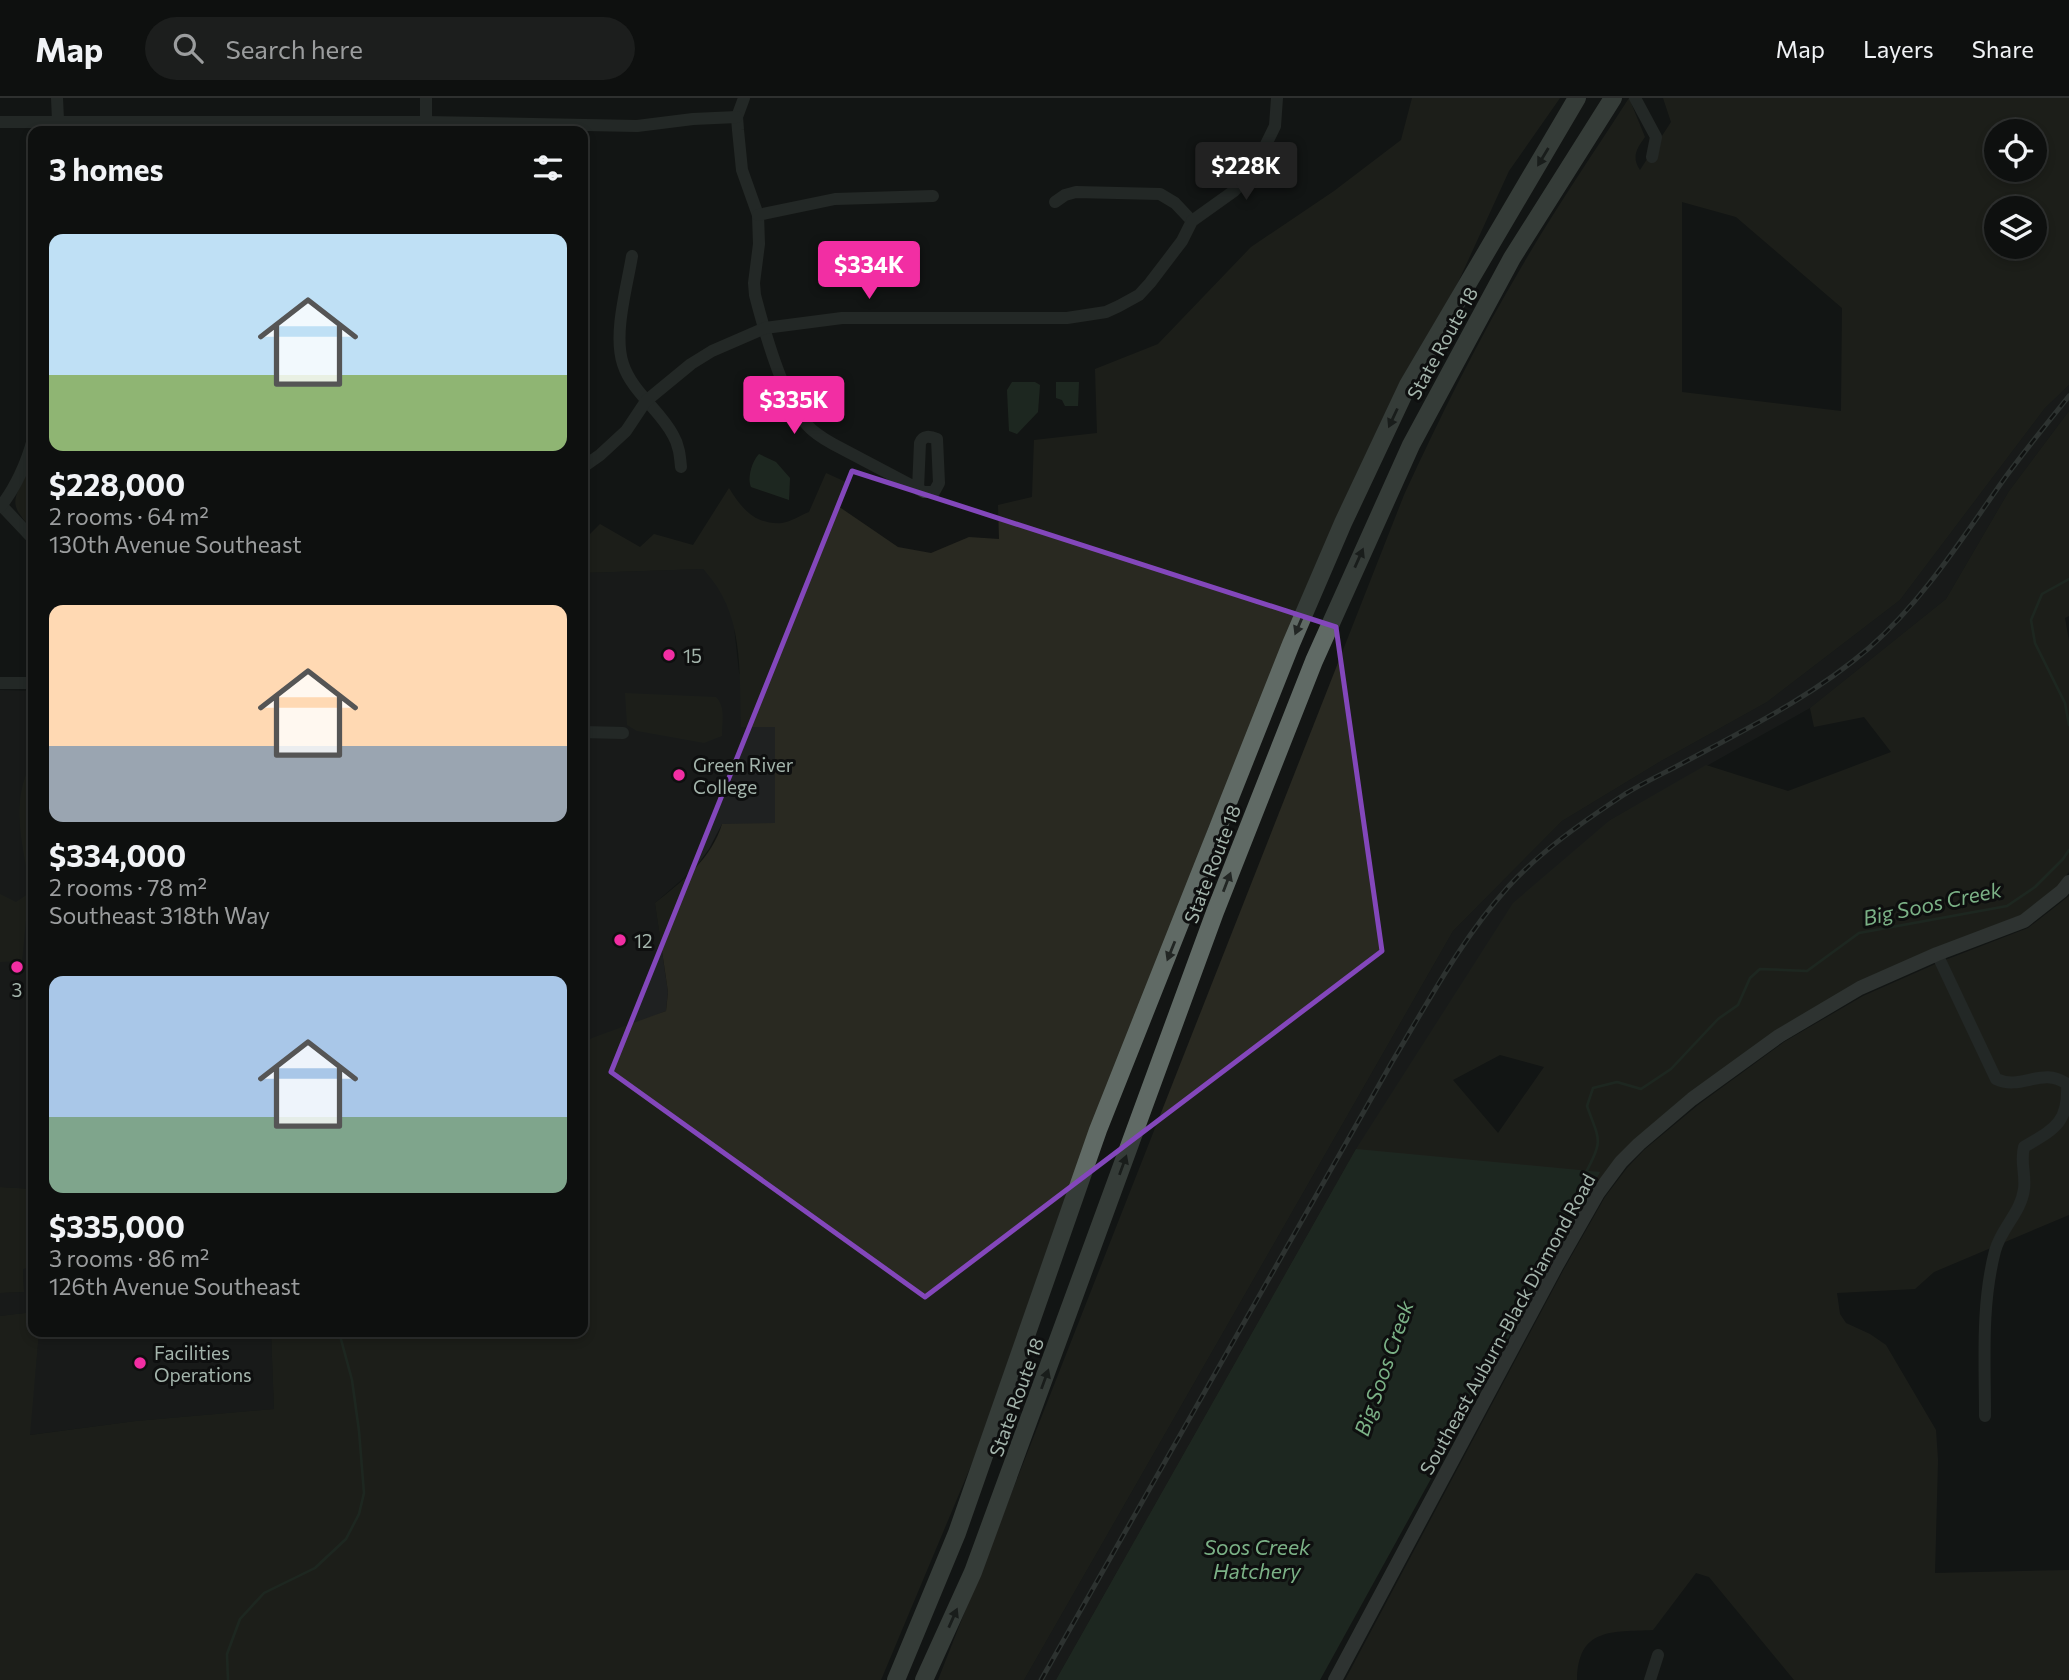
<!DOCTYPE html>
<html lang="en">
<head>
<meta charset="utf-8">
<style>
  :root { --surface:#0e100f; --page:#1c1e1d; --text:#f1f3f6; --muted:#9b9d9e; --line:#2e302f; --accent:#f22ea3 }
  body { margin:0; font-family:Commissioner,sans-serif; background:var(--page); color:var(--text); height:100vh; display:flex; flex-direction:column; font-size:26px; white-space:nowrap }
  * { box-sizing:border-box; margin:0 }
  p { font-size:23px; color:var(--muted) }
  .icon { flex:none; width:38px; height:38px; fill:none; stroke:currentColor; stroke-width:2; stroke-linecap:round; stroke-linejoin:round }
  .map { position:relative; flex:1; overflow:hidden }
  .sheet { position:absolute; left:28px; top:28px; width:560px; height:1211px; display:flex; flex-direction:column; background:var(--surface); border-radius:14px; box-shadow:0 4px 10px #0003,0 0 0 2px var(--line) }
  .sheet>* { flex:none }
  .buttons { position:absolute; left:1984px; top:21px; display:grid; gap:14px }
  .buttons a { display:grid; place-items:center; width:63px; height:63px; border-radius:50%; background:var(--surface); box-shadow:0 4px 10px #0003,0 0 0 2px var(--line); font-size:35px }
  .price { position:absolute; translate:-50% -60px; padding:0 16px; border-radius:7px; background:var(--accent); color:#fff; font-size:23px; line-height:46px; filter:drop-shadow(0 2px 4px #0008) }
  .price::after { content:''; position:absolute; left:50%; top:42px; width:21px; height:16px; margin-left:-10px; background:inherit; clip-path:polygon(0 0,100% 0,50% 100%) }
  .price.on { background:#222; color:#fff }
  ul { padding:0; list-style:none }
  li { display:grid; align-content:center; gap:14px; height:371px; padding:0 21px }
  li span { display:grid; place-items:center; height:217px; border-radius:14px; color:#555 }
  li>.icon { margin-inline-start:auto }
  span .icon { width:126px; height:126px; fill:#fffc; stroke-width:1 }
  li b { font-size:30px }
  h2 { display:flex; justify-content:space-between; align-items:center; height:84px; padding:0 21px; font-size:30px }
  header { display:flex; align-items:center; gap:42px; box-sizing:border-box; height:98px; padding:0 35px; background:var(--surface); border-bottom:2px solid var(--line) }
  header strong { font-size:33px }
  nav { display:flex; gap:38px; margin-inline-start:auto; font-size:24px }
  .search { width:490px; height:63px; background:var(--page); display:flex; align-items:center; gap:18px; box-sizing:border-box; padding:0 24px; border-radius:38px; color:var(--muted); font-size:26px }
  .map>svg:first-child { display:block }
</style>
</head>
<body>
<header>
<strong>Map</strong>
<div class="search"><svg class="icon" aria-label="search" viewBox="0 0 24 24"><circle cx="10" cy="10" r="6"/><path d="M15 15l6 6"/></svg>Search here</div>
<nav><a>Map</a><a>Layers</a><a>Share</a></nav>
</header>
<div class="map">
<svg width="2069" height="1582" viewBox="0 0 2069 1582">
  <rect width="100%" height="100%" fill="#131514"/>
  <!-- built -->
  <g fill="#1f2121">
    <path d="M 2069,287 L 2069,313 L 2009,393 L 1946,501 L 1810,610 L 1610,722 L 1356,1051 L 1056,1582 L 1024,1582 L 1453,833 L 1562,723 L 1661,663 L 1767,604 L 1900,502 L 2045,310 Z"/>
    <path d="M 703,471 L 716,484 L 726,500 L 733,520 L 739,575 L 775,629 L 775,726 L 722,726 L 709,751 L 695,770 L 655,805 L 668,894 L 666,913 L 602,942 L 592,941 L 583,946 L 583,475 Z"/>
    <path d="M 0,592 L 33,593 L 33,1091 L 0,1089 Z"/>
    <path d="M 33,1170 L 33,1214 L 0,1218 L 0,1195 L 24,1194 L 23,1171 Z"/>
    <path d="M 39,1234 L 271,1234 L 274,1311 L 136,1323 L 29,1337 Z"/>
  </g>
  <!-- green -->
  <g fill="#292921" fill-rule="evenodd">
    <path d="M 1412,0 L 1560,0 L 1509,73 L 1209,728 L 983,1339 L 881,1582 L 0,1582 L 0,1218 L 33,1214 L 33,1234 L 39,1234 L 30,1337 L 136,1323 L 274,1311 L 271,1234 L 583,1234 L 583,946 L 592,940 L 666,913 L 668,894 L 655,805 C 682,784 712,760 722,726 L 775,725 L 775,629 L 741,629 C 739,572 745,515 703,471 L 583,475 L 583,443 L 600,426 L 640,449 L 654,436 L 693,447 L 729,390 C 742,411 755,427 782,425 C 791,424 801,417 809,414 L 826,375 L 848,385 L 838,408 L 898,449 L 931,455 L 969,439 L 999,441 L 998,407 L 1032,399 L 1034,342 L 1097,335 L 1095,271 L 1158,246 L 1251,149 L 1334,93 L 1401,42 Z"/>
    <path d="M 1629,0 L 1645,39 C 1637,50 1631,59 1640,72 L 1671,24 L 1663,0 L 2069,0 L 2069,287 L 2045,310 L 1900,502 L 1767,604 L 1661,663 L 1562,723 L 1453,833 L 1024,1582 L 938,1582 L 1404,397 C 1440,319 1478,242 1522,168 C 1555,111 1593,56 1629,0 ZM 1997,33 L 2035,33 L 2035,72 L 1997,72 ZM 1682,104 L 1736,119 L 1842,210 L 1841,313 L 1682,294 ZM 1997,110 L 2035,110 L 2035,149 L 1997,149 Z"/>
    <path d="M 2069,313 L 2069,518 L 2065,520 L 2069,543 L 2069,774 L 2058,789 L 2021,817 L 1857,885 L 1635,1042 L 1551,1164 L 1056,1582 L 1356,1051 L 1513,805 L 1610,722 L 1706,667 L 1788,693 L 1891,654 L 1864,619 L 1814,629 L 1810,610 L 1946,501 L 2009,393 ZM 1500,957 L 1544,969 L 1498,1035 L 1453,982 Z"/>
    <path d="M 27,374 L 33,374 L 33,432 C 9,406 12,405 27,374 Z"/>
    <path d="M 625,595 L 716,599 C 726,609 722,625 722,638 L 704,645 L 637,633 L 627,627 Z"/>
    <path d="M 33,664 L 33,821 L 26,822 L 22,863 L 0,864 L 0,796 L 16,804 L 31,794 C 24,753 8,701 33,664 Z"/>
    <path d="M 2069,798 L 2069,1117 L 1934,1174 L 1915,1191 L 1837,1195 L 1840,1216 L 1846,1225 L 1870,1236 L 1886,1247 L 1936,1332 L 1938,1362 L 1935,1475 L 2069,1472 L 2069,1582 L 1794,1582 L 1709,1479 L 1696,1475 L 1653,1532 C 1612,1534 1578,1529 1577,1582 L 1345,1582 L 1564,1171 L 1605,1099 L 1627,1070 L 1644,1052 L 1698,1007 L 1784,944 L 1863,898 L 1940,864 L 2028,830 Z"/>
    <path d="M 0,1089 L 33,1091 L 33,1170 L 23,1171 L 24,1194 L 0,1195 Z"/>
  </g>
  <!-- water -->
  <g fill="#2c3d30">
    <path d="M 1012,284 L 1035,284 L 1040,287 L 1038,314 L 1017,336 L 1009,333 L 1007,292 Z"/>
    <path d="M 1056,284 L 1079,284 L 1078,308 L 1065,308 L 1062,302 L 1056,300 Z"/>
    <path d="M 759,356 L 776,364 L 790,380 L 789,402 L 751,389 C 747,380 752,363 759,356 Z"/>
    <path d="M 1356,1051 L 1600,1074 L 1320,1582 L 1056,1582 Z"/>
  </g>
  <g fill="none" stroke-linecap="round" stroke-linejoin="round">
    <!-- stream -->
    <g stroke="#2c3d30" stroke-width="2.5">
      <path d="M 2069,481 L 2042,496 L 2031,522 L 2035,545 L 2065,605 L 2069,627"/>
      <path d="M 1586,1074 C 1604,1041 1599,1042 1587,1008 L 1593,990 L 1617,984 L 1641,991 L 1671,971 L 1718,921 L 1738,907 L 1750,880 L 1760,871 L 1807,873 L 1859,835 L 2007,808 L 2035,789 L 2063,761 L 2069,752"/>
      <path d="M 228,1582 L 227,1556 L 240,1521 L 264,1495 L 315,1470 L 346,1441 L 359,1416 L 364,1395 L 359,1333 L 352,1282 L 339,1234"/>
    </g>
    <!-- minor -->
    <g stroke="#383e3c" stroke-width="12">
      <path d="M 57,0 L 58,22"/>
      <path d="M 744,0 L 737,19 L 738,32 L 742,72 L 758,117 L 759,146 L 754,185 L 755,197 C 764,232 783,301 807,327 C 814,335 824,341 833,346 L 924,394 L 934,394 L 939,385 L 937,341 C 930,338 923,337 920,345 L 918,391"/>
      <path d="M 1635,0 L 1656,39 L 1652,59"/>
      <path d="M 0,24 L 426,24 L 637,28 L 693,21 L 737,19"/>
      <path d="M 426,33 L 426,0"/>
      <path d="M 1055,104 L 1065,97 L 1076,94 L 1160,96 L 1175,105 L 1192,123"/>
      <path d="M 758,117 L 835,101 L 933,98"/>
      <path d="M 632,158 C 627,189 613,236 623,266 C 632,294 660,312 673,337 C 679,347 680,358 681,369"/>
      <path d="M 583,369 L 600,357 L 626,333 L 646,303 L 691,266 L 712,253 L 765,230 L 842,220 L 1067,220 L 1106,214 L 1119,208 L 1139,197 L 1150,185 L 1182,143 L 1192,123 L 1234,93 L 1253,73 L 1275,28 L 1277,0"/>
      <path d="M 2,408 L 33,441"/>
      <path d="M 0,409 C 15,391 27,364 33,341"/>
      <path d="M 0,585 L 33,585"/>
      <path d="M 583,634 L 623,635"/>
      <path d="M 1937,856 L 1996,981 C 2022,993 2042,968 2067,986 C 2069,1025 2054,1031 2024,1049 C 2020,1064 2026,1076 2024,1091 C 2021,1115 2001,1130 1995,1153 C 1981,1207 1985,1263 1985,1318"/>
      <path d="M 1650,1582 L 1658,1557"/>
    </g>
    <!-- major -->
    <path stroke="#505854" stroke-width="14" d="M 1335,1582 L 1557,1167 L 1598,1095 L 1621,1064 L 1639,1046 L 1692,1001 L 1779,938 L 1860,890 L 1937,856 L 2024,823 L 2062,793 L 2069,784"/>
    <!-- highway -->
    <g stroke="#606a65" stroke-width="18">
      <path d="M 896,1582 L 957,1435 L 1098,1032 L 1291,546 L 1343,425 L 1408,287 L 1577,0"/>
      <path d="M 924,1582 L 973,1474 L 1215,814 L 1314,563 L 1411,347 L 1512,160 L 1613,0"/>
    </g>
    <!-- rail casing -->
    <g stroke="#4e5653" stroke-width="5">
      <path id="rail" d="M 1041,1582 L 1392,964 C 1428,904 1462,840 1509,788 C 1542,752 1584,723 1625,696 C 1643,685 1662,676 1681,666 C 1746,631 1812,599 1869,550 C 1925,501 1964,437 2007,377 C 2027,350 2048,324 2069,298"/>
    </g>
    <!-- rail -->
    <use href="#rail" stroke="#0e0f0f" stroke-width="2.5" stroke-dasharray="8" stroke-linecap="butt"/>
  </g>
  <!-- one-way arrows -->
  <defs><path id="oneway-solid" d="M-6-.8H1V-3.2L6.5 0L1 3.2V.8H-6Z" transform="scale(1.75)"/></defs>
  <g fill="#222624">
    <use href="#oneway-solid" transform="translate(1543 59) rotate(121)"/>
    <use href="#oneway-solid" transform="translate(1393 320) rotate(115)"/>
    <use href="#oneway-solid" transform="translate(1359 460) rotate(-66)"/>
    <use href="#oneway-solid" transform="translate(1299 527) rotate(113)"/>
    <use href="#oneway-solid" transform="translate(1227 784) rotate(-69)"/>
    <use href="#oneway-solid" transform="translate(1171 853) rotate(112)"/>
    <use href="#oneway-solid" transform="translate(1123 1067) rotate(-70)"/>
    <use href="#oneway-solid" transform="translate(1045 1281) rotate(-70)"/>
    <use href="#oneway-solid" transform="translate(953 1520) rotate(-66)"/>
  </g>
  <!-- marked area -->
  <path d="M0 0H2069V1582H0ZM 852,373 L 1336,529 L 1382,853 L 925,1199 L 611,974 Z" fill="#131514" fill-opacity=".55" fill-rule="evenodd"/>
  <path fill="none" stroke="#8347bb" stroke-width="5" stroke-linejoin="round" d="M 852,373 L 1336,529 L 1382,853 L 925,1199 L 611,974 Z"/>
  <!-- markers -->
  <g fill="#f22ea3" stroke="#0e0f0f" stroke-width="2.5">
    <circle cx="669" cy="557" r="7"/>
    <circle cx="679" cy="677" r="7"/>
    <circle cx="620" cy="842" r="7"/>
    <circle cx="17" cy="869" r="7"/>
    <circle cx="140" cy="1265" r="7"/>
  </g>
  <g text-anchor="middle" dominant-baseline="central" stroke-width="6" stroke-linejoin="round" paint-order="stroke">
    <!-- street labels -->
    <g font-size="19" fill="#a4b5ac" stroke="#0e0f0f">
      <text transform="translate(1442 245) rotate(-61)">State Route 18</text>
      <text transform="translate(1212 766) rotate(-69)">State Route 18</text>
      <text transform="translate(1507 1226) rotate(-61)">Southeast Auburn-Black Diamond Road</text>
      <text transform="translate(1016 1299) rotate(-70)">State Route 18</text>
    </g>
    <!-- poi labels -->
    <g font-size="19" fill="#a4b5ac" stroke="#0e0f0f" text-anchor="start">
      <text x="683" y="557">15</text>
      <text x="693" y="666">Green River<tspan x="693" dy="22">College</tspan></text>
      <text x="634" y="842">12</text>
      <text x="17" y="891" text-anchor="middle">3</text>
      <text x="154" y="1254">Facilities<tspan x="154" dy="22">Operations</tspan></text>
    </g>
    <!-- water labels -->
    <g font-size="21" font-style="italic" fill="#7bb186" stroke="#0e0f0f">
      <text transform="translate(1932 805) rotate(-12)">Big Soos Creek</text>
      <text transform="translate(1383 1270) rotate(-71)">Big Soos Creek</text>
      <text x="1257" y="1448">Soos Creek<tspan x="1257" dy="24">Hatchery</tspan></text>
    </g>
  </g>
</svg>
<div class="buttons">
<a><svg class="icon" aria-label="locate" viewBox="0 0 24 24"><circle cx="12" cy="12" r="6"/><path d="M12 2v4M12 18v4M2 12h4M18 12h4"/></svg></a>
<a><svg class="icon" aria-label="layers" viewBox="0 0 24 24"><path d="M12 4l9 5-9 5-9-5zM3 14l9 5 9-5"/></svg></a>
</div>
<b class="price on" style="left:1246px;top:104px">$228K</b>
<b class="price" style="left:869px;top:203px">$334K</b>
<b class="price" style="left:794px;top:338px">$335K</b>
<section class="sheet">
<h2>3 homes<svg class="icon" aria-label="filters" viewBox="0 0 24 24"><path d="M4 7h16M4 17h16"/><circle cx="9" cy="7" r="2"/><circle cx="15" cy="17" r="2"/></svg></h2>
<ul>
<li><span style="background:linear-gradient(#bfe0f5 65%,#8fb573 0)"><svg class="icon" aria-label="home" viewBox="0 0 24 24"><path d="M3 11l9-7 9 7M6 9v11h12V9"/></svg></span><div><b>$228,000</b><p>2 rooms · 64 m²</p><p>130th Avenue Southeast</p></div></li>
<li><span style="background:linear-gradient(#ffd9b3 65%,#9aa5b1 0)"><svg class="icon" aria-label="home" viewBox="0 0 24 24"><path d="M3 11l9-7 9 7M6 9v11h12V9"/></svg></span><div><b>$334,000</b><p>2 rooms · 78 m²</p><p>Southeast 318th Way</p></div></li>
<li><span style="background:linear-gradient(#a9c7e8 65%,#7fa58c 0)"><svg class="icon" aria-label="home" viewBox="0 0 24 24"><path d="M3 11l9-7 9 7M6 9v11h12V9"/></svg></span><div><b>$335,000</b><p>3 rooms · 86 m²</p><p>126th Avenue Southeast</p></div></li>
</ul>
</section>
</div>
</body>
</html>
